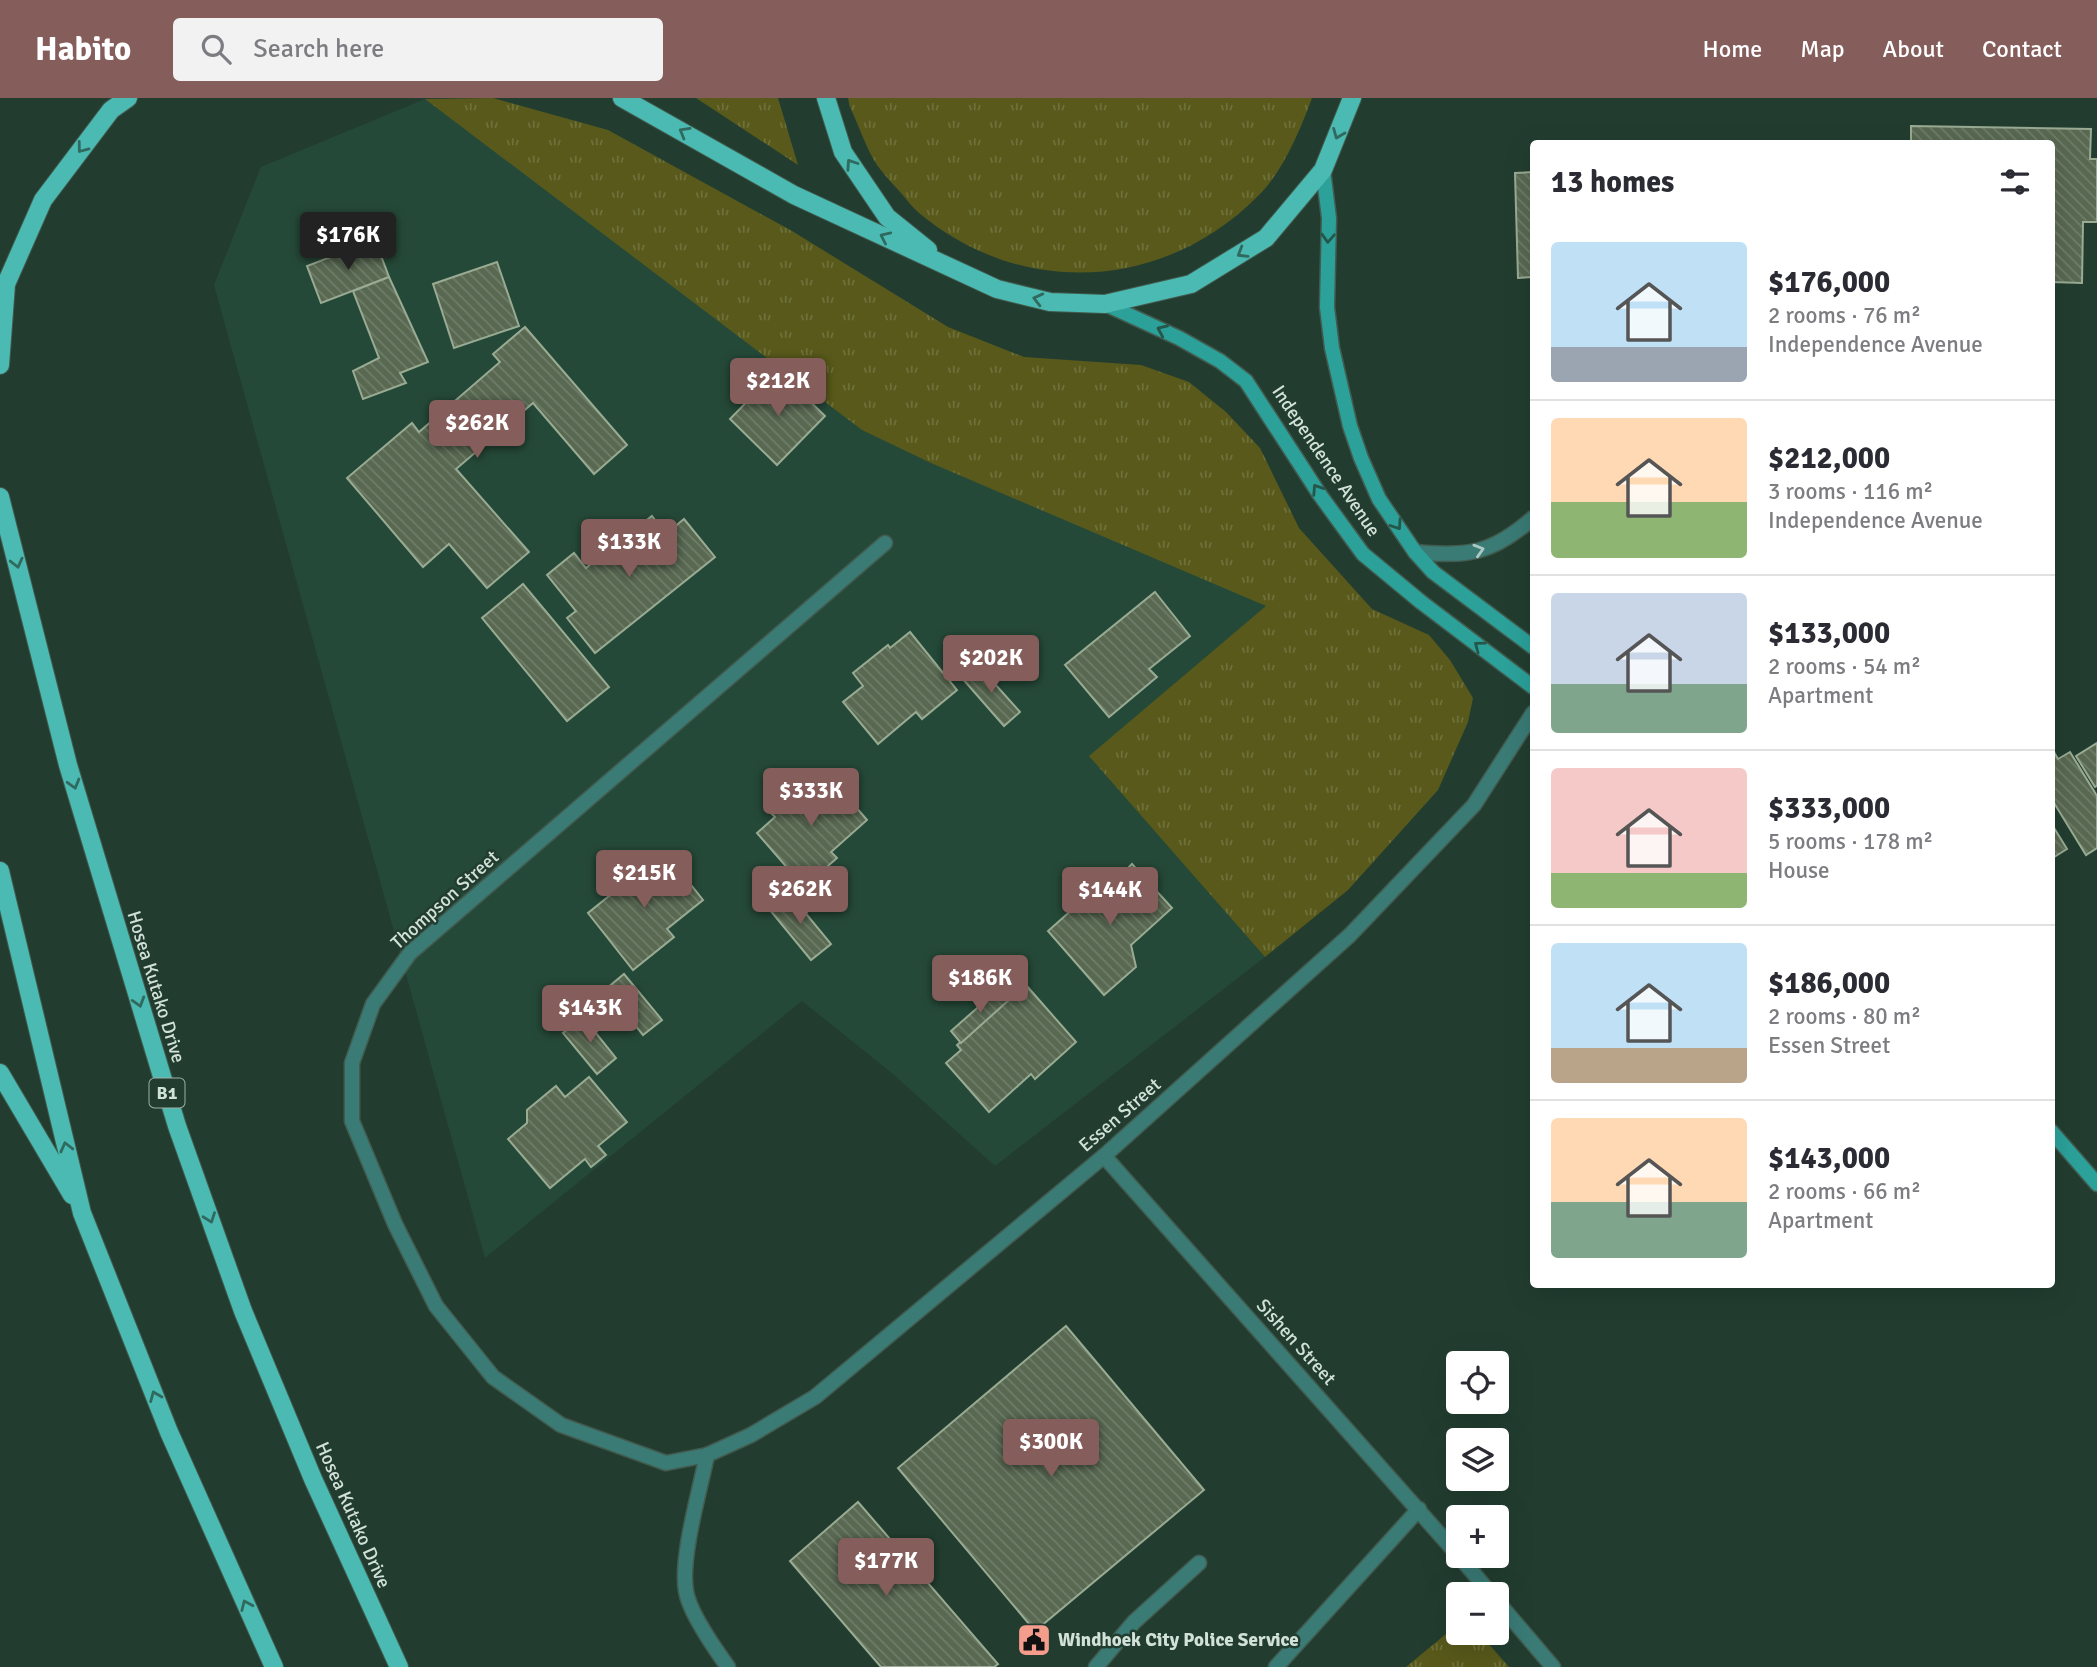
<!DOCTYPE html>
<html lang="en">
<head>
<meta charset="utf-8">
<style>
  :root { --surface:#fff; --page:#f2f2f3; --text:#2b2b33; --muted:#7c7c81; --line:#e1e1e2; --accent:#855e5c }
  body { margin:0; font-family:Signika,sans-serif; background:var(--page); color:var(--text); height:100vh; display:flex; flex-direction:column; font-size:26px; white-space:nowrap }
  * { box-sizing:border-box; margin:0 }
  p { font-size:23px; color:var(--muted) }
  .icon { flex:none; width:38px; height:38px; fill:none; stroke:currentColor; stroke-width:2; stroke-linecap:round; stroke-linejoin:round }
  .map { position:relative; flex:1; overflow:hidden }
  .side { position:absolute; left:1530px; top:42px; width:525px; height:1148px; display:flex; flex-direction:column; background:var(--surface); border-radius:7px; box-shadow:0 7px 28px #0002 }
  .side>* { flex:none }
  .tools { position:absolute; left:1446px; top:1253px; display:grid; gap:14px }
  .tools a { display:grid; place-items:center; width:63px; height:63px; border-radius:7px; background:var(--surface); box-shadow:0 7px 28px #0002; font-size:35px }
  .price { position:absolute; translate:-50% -60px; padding:0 16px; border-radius:7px; background:var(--accent); color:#fff; font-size:23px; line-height:46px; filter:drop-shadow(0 2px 4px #0008) }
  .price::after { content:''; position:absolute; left:50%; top:42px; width:21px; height:16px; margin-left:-10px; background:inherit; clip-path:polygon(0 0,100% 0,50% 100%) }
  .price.active { background:#222; color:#fff }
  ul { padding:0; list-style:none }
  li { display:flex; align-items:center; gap:21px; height:175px; padding:0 21px }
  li+li { border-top:2px solid var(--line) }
  li span { display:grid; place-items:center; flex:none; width:196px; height:140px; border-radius:7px; color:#555 }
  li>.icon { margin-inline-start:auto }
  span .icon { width:84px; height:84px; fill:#fffc; stroke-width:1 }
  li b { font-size:30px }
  h2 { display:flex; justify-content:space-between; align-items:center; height:84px; padding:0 21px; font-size:30px }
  header { display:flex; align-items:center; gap:42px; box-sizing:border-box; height:98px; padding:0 35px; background:var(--accent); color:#fff }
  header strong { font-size:33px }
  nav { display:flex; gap:38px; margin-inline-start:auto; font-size:24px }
  .search { width:490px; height:63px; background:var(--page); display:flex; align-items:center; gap:18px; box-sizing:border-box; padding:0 24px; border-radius:7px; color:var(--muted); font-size:26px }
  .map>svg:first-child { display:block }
</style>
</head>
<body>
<header>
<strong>Habito</strong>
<div class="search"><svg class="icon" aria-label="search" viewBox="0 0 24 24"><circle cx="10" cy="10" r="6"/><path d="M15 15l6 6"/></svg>Search here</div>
<nav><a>Home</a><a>Map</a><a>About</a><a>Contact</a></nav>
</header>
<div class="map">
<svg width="2097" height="1569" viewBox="0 0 2097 1569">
  <defs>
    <pattern id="grass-tufts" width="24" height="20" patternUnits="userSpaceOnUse" patternTransform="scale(1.75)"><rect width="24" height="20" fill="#58591a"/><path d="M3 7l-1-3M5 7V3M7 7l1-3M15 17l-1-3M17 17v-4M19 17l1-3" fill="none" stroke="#6f713b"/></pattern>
    <pattern id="building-back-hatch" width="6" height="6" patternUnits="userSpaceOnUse" patternTransform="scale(1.75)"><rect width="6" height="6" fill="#586851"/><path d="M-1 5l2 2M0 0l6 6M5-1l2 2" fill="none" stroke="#6f7d69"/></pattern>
  </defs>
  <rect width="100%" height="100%" fill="#223d30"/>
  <!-- built -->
  <path fill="#254938" d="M 425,1 L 934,363 L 1267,508 L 1090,658 L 1265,859 L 995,1068 L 893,976 L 802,903 L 485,1160 L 214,187 L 261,69 Z"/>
  <!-- grass -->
  <g fill="url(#grass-tufts)">
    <path d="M 493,0 L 608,32 L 792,133 L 948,229 L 1024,259 L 1141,267 L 1189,284 L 1226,314 L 1260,350 L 1299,430 L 1372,511 L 1429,537 L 1450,562 L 1473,600 L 1468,624 L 1438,692 L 1348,792 L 1265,859 L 1089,658 L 1266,508 L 931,365 L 862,332 L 425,1 Z"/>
    <path d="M 696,0 L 778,0 L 798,67 Z"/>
    <path d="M 848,0 L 1312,0 C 1300,32 1284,72 1259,97 C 1165,193 1022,201 919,115 C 912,109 907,102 901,95 C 893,86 884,77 877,67 C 866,50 859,28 850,9 Z"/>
    <path d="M 1458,1526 L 1458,1535 L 1479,1535 L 1509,1569 L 1406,1569 Z"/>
  </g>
  <!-- building -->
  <g fill="url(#building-back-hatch)" stroke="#99ab92" stroke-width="2">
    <path d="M 1911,28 L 2091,31 L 2090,61 L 2097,61 L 2097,124 L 2083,124 L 2082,185 L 2051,184 L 2051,46 L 1911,46 Z"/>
    <path d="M 1533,74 L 1533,179 L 1518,180 L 1515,75 Z"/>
    <path d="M 375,142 L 389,179 L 321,205 L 307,168 Z"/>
    <path d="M 497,164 L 519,228 L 454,250 L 433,186 Z"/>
    <path d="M 389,179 L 428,264 L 400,275 L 406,285 L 363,301 L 353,273 L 379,260 L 353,193 Z"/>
    <path d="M 525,229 L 627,347 L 594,376 L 533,305 L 456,371 L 529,454 L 487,490 L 449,446 L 423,469 L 347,380 L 412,325 L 419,334 L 500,264 L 493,256 Z"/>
    <path d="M 778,272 L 825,318 L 777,367 L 730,321 Z"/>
    <path d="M 652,418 L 666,436 L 684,421 L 715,459 L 595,555 L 567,520 L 576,513 L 547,477 L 574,455 L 586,470 Z"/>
    <path d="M 523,486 L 609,589 L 567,623 L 482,520 Z"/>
    <path d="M 1155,494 L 1190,538 L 1149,571 L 1157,579 L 1109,619 L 1065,567 Z"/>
    <path d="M 910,534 L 957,592 L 922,621 L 916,614 L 878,646 L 843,604 L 863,588 L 853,575 L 888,547 L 890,550 Z"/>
    <path d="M 978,567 L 1020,614 L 1004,628 L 962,580 Z"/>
    <path d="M 2097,645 L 2097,688 L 2095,689 L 2076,658 Z"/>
    <path d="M 2051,649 L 2058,661 L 2070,654 L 2097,698 L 2097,750 L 2086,757 L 2051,700 Z"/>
    <path d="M 830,679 L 867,722 L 831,754 L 837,760 L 804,789 L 757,735 L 775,719 L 769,713 L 804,681 L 814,693 Z"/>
    <path d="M 2051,725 L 2067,751 L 2051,761 Z"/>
    <path d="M 669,759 L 703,802 L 667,831 L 674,839 L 633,872 L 588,815 L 609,798 L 602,789 L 631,765 L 642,780 Z"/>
    <path d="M 1132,766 L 1172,810 L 1131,847 L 1136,869 L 1104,897 L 1048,833 L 1111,777 L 1118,780 Z"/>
    <path d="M 789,795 L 831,846 L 811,862 L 769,811 Z"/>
    <path d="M 624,876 L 662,922 L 643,937 L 606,891 Z"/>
    <path d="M 1026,887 L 1076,944 L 1035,981 L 1031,976 L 989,1014 L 946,965 L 961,952 L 957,947 Z"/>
    <path d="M 1000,890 L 1010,901 L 961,945 L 951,933 Z"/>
    <path d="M 583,919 L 616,960 L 597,976 L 563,935 Z"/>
    <path d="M 589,979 L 627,1024 L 598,1048 L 606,1057 L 591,1069 L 585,1061 L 550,1090 L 508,1041 L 527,1025 L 527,1012 L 556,988 L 565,999 Z"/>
    <path d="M 1066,1228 L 1204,1392 L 1035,1533 L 898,1370 Z"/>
    <path d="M 858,1404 L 998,1566 L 994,1569 L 881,1569 L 790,1463 Z"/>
  </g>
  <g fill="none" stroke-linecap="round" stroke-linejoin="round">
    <!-- service casing -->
    <g stroke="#425b4e" stroke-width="17">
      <g id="service">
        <path d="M 885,445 L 410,855 L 373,906 L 352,965 L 352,1023 L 395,1126 L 436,1208 L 493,1279 L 561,1327 L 666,1365 L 707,1357 L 751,1337 L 815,1299 L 1104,1058"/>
        <path d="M 1415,454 C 1468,459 1492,456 1533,420"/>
        <path d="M 707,1357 C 700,1392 680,1460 686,1493 C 689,1513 715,1551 728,1569"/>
        <path d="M 1096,1569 L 1134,1524 L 1199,1465"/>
        <path d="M 1276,1569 L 1419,1411"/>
      </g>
    </g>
    <!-- tertiary casing -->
    <g stroke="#425b4e" stroke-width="17">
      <g id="tertiary">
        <path d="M 1458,1457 L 1104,1058 L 1350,837 L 1474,707 L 1533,615"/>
        <path d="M 1459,1458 L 1491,1496"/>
        <path d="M 1496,1502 L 1553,1569"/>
      </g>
    </g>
    <!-- secondary casing -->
    <g stroke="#425b4e" stroke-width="17">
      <g id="secondary">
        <path d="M 1323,72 L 1329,120 L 1327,209 L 1332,250 L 1350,328 L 1361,360 L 1379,401 L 1415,454 L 1433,474 L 1533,549"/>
        <path d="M 1105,206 L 1179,240 L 1220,263 L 1246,283 L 1320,397 L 1363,456 L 1421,504 L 1533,589"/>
        <path d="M 2051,1033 L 2097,1086"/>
      </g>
    </g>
    <!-- primary casing -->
    <g stroke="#425b4e" stroke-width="20">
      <g id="primary">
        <path d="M 622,0 L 794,97 L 997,191 L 1050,204 L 1105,206 L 1191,186 L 1266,140 L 1323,72 L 1352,0"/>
        <path d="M 826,0 L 843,54 L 887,119 L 928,152"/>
        <path d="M 0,267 L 6,186 L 43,102 L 111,12 L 128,0"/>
        <path d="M 0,399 L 68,667 L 177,1028 L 243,1213 L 313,1381 L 399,1569"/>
        <path d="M 0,773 L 82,1115 L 169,1334 L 274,1569"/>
        <path d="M 0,975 L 72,1097"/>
      </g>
    </g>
    <!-- service -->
    <use href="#service" stroke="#3a7b76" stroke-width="14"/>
    <!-- tertiary -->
    <use href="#tertiary" stroke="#3a7b76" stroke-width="14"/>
    <!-- secondary -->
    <use href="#secondary" stroke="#2ba19a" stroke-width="14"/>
    <!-- primary -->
    <use href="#primary" stroke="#4bbab2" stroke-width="18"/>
  </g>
  <!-- one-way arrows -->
  <defs><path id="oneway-chevron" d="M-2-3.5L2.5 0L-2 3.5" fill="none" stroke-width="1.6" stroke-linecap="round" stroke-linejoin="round" transform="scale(1.75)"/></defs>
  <g stroke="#30695e">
    <use href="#oneway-chevron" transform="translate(684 34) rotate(-150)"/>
    <use href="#oneway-chevron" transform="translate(1338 36) rotate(112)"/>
    <use href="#oneway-chevron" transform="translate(82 50) rotate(127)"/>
    <use href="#oneway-chevron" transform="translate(851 66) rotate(-124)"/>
    <use href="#oneway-chevron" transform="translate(885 139) rotate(-155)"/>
    <use href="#oneway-chevron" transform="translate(1242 155) rotate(149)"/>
    <use href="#oneway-chevron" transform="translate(1038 201) rotate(-166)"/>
    <use href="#oneway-chevron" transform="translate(17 465) rotate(76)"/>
    <use href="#oneway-chevron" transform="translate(74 686) rotate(74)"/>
    <use href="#oneway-chevron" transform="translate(139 904) rotate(73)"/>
    <use href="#oneway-chevron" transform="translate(66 1049) rotate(-104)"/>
    <use href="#oneway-chevron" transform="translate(210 1120) rotate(70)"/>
    <use href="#oneway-chevron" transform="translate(155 1298) rotate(-112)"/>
    <use href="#oneway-chevron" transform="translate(246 1507) rotate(-114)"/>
  </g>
  <g stroke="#24564a">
    <use href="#oneway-chevron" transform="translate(1328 140) rotate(93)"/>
    <use href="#oneway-chevron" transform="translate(1162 232) rotate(-156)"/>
    <use href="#oneway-chevron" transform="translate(1317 391) rotate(-123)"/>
    <use href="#oneway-chevron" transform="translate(1397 427) rotate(56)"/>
    <use href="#oneway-chevron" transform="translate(1479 548) rotate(-143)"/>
  </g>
  <use stroke="#acc8c0" href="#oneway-chevron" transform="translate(1479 452) rotate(-17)"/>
  <!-- icons -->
  <defs>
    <g id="civic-square" transform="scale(1.75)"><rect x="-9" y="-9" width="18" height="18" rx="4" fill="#f49d8d" stroke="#223d30"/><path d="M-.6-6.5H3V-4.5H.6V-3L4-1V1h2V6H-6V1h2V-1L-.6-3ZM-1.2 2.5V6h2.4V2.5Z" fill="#111"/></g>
  </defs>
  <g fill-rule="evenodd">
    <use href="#civic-square" x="1034" y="1542"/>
  </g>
  <g text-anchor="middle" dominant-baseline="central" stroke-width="5" stroke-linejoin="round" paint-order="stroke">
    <!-- shield labels -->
    <rect fill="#223d30" stroke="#9db0a6" stroke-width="2" x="149.5" y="980.5" width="35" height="29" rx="5"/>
    <g font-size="18" font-weight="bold" fill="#d2e2d9">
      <text x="167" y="995">B1</text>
    </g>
    <!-- street labels -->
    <g font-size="19" fill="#d2e2d9" stroke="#223d30">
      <text transform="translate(1326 363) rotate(56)">Independence Avenue</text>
      <text transform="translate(445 802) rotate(-42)">Thompson Street</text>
      <text transform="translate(156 889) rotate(73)">Hosea Kutako Drive</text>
      <text transform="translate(1120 1017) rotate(-41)">Essen Street</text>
      <text transform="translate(1296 1244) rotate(48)">Sishen Street</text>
      <text transform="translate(353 1417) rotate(66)">Hosea Kutako Drive</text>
    </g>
    <!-- poi labels -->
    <g font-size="19" font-weight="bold" fill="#d2e2d9" stroke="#223d30" text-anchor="start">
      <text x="1058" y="1542">Windhoek City Police Service</text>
    </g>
  </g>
</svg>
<div class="tools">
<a><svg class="icon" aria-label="locate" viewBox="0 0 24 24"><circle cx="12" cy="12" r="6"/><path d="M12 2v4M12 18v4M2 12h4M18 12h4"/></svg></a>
<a><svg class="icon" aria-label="layers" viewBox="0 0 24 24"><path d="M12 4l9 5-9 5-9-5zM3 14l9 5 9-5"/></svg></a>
<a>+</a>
<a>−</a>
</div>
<b class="price active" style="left:348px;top:174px">$176K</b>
<b class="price" style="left:778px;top:320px">$212K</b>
<b class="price" style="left:477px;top:362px">$262K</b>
<b class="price" style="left:629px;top:481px">$133K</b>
<b class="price" style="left:991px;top:597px">$202K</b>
<b class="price" style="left:811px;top:730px">$333K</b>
<b class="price" style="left:644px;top:812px">$215K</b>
<b class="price" style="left:800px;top:828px">$262K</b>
<b class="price" style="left:1110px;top:829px">$144K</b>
<b class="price" style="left:980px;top:917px">$186K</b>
<b class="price" style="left:590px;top:947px">$143K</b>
<b class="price" style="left:1051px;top:1381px">$300K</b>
<b class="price" style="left:886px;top:1500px">$177K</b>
<section class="side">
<h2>13 homes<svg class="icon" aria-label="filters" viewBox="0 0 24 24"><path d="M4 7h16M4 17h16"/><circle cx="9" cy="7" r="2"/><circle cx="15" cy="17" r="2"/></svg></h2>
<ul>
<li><span style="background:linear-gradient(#bfe0f5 75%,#9aa5b1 0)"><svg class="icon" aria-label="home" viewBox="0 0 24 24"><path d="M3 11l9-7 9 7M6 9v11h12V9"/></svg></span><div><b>$176,000</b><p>2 rooms · 76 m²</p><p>Independence Avenue</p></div></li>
<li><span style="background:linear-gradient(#ffd9b3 60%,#8fb573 0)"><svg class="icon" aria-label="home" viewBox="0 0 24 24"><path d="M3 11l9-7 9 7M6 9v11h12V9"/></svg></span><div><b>$212,000</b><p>3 rooms · 116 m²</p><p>Independence Avenue</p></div></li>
<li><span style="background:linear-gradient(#c9d6e8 65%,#7fa58c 0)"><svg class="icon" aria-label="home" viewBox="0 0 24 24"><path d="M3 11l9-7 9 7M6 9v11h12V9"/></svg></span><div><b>$133,000</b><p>2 rooms · 54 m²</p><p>Apartment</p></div></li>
<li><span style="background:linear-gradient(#f6c9c9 75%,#8fb573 0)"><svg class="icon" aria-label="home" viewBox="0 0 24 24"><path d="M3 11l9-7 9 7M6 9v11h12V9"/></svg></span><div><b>$333,000</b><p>5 rooms · 178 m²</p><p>House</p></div></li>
<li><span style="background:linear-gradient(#bfe0f5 75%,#b9a48a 0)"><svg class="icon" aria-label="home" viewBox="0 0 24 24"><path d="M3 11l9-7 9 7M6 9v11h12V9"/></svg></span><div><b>$186,000</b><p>2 rooms · 80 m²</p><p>Essen Street</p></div></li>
<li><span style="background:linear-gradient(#ffd9b3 60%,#7fa58c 0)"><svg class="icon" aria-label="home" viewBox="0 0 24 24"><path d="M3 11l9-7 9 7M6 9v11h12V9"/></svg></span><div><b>$143,000</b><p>2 rooms · 66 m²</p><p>Apartment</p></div></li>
</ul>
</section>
</div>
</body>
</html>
